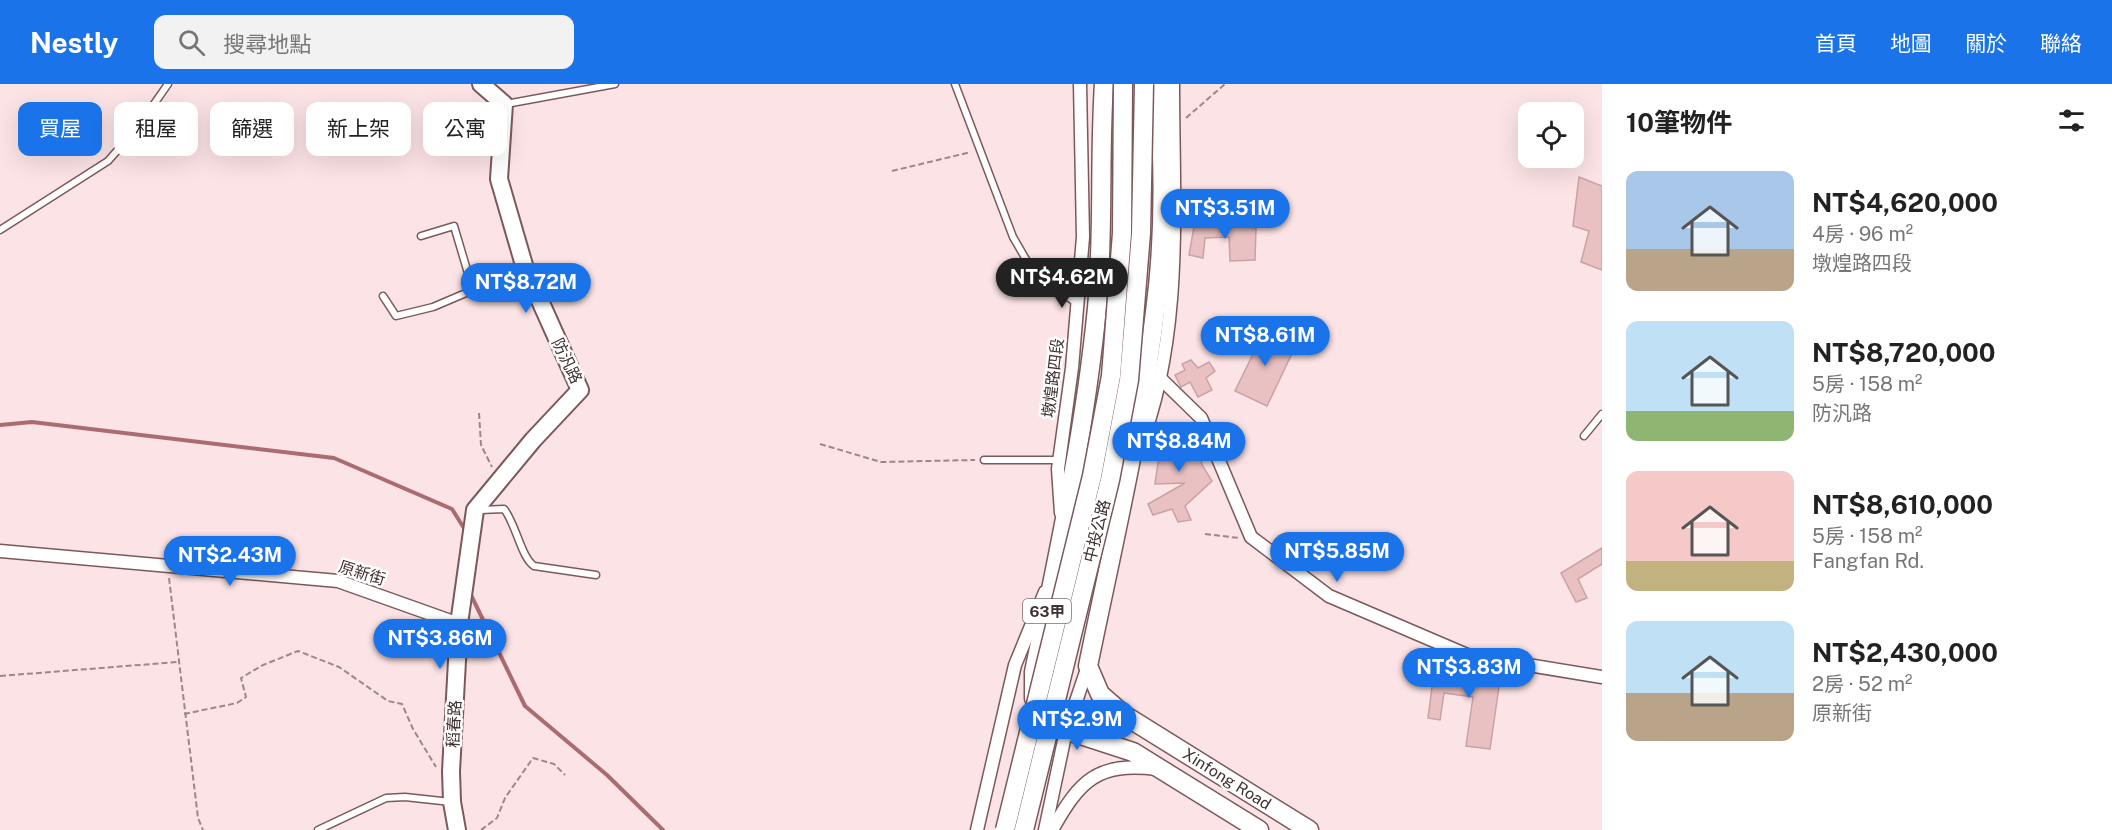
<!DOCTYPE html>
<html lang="zh-TW">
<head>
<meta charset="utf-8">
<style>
  :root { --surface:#fff; --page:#f2f2f2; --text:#222; --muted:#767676; --accent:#1a73e8 }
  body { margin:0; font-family:"Public Sans","Noto Sans TC",sans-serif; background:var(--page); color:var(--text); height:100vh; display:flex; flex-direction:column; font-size:22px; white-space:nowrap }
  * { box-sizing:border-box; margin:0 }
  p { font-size:20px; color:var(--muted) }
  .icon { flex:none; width:33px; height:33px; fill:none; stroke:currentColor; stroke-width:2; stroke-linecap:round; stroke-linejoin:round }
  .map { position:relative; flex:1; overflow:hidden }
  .side { display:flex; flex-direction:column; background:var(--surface); width:510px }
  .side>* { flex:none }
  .banner { position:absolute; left:18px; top:18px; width:570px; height:54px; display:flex; gap:12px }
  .buttons { position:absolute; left:1518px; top:18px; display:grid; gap:12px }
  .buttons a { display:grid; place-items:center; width:66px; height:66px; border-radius:12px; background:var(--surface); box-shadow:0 6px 24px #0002; font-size:30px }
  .price { position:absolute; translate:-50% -51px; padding:0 14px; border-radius:21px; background:var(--accent); color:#fff; font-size:20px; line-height:39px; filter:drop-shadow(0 2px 3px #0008) }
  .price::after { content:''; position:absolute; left:50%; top:36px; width:18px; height:14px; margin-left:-9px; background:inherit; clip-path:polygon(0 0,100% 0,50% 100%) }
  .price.active { background:#222; color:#fff }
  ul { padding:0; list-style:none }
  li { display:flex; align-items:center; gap:18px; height:150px; padding:0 24px }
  li span { display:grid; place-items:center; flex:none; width:168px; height:120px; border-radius:12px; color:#555 }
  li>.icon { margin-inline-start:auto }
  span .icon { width:72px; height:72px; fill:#fffc; stroke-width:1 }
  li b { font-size:26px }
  h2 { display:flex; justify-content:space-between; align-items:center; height:72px; padding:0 24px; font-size:26px }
  .pill { padding:0 21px; border-radius:12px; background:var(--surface); box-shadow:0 6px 24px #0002; font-size:21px; line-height:54px }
  .pill.active { background:var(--accent); color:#fff }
  header { display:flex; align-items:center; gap:36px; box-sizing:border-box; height:84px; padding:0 30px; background:var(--accent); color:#fff }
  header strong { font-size:28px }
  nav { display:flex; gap:33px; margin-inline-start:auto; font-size:21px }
  .search { width:420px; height:54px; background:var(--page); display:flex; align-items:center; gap:15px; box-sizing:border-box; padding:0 21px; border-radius:12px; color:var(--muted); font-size:22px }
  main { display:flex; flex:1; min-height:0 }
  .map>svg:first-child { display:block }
</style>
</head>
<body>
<header>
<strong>Nestly</strong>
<div class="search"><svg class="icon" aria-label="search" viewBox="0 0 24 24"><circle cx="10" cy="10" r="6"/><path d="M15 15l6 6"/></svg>搜尋地點</div>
<nav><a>首頁</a><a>地圖</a><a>關於</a><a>聯絡</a></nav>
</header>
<main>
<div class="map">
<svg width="1602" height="746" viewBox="0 0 1602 746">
  <rect width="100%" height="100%" fill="#fce3e5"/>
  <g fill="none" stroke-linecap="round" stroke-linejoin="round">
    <!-- stream -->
    <g stroke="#aa6c71" stroke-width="4">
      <path d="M 0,341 L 32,338 L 334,374 L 452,425 L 467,449"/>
      <path d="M 470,509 L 525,622 L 607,691 L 663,746"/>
    </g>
  </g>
  <!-- building -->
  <g fill="#e9c1c3" stroke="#c9a2a4" stroke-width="1.5">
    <path d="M 1579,93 L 1602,102 L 1602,186 L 1581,178 L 1589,147 L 1573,142 Z"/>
    <path d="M 1195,137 L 1256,144 L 1255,176 L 1230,177 L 1229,153 L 1205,154 L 1203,174 L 1189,171 Z"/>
    <path d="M 1257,244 L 1295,263 L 1267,322 L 1235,307 L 1256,264 L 1249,261 Z"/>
    <path d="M 1191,276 L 1198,284 L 1209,278 L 1215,287 L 1206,294 L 1212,306 L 1198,313 L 1190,298 L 1181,303 L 1175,291 L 1185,286 L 1182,280 Z"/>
    <path d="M 1163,344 L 1190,345 L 1195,368 L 1200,367 L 1202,381 L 1212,397 L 1185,422 L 1191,436 L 1178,438 L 1172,425 L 1153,431 L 1148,420 L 1185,399 L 1155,400 Z"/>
    <path d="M 1602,464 L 1602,480 L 1578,495 L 1587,514 L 1576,518 L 1561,489 Z"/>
    <path d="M 1435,580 L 1501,589 L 1490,665 L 1466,662 L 1473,613 L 1444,609 L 1440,636 L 1428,634 Z"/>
  </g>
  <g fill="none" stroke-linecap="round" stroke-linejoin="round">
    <!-- lane casing -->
    <g stroke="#7b595b" stroke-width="9">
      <g id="lane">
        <path d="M 955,0 L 1013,153 L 1031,184 L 1077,220"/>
        <path d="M 506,20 L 615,0"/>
        <path d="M 0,146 L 108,77 L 138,43 L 168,0"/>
        <path d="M 471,196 L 523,181"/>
        <path d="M 383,212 L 396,232 L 433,223 L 473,206 L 454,142 L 421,152"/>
        <path d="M 1584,352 L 1602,330"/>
        <path d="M 984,376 L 1059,376"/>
        <path d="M 480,426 L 504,425 C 516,440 521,473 534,482 L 596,491"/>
        <path d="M 318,746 L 386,714 L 405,713 L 451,718"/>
      </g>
    </g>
    <!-- street casing -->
    <g stroke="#7b595b" stroke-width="15">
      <g id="street">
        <path d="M 1160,294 L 1201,334 L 1251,453 L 1329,512 L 1467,571 L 1602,593"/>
        <path d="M 1139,365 C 1184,251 1173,121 1173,0"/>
        <path d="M 1061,429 L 1058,385 L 1072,284 L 1083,153 L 1080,0"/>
        <path d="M 0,467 L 338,497 L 459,540"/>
        <path d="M 977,746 L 1015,581 L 1045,508"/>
        <path d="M 1045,746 L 1066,647 L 1088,582"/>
        <path d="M 1052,746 C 1080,696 1097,678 1157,685"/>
      </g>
    </g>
    <!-- secondary casing -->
    <g stroke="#7b595b" stroke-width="20">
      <path id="secondary" d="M 457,746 L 452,718 L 451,687 L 459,540 L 475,426 L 533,356 L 580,306 L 524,181 L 499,95 L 504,20 L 481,0"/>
    </g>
    <!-- primary casing -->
    <g stroke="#7b595b" stroke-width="21">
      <g id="primary">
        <path d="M 1104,0 C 1099,75 1104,149 1097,224 C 1085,346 1059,467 1034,588 L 1034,614 L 1039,626 L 1056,643 L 1133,668 L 1259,746"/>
        <path d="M 1158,0 C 1164,74 1165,154 1155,228 C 1140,347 1112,465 1088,582 L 1100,610 L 1124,631 L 1309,746"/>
      </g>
    </g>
    <!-- path -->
    <g stroke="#9c8789" stroke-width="2" stroke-dasharray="6 3" stroke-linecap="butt">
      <path d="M 1186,34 L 1225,0"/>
      <path d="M 892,87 L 971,68"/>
      <path d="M 479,329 L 481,361 L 492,383"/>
      <path d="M 820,360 L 881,378 L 975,376"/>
      <path d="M 1205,450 L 1239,454"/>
      <path d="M 169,494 L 198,734 L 203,746"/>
      <path d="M 0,592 L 177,578"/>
      <path d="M 184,630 L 237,619 L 246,613 L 241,594 L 263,581 L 298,567 L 339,583 L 388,617 L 402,620 L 413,645 L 436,683"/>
      <path d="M 481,746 L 497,734 L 505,714 L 533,674 L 554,680 L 565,691"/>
    </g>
    <!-- lane -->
    <use href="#lane" stroke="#fff" stroke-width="6"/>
    <!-- street -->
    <use href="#street" stroke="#fff" stroke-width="12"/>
    <!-- secondary -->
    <use href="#secondary" stroke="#fff" stroke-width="16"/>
    <!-- primary -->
    <use href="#primary" stroke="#fff" stroke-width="18"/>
    <!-- primary-bridge casing -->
    <g stroke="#7b595b" stroke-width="21" stroke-linecap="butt">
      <g id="primary-bridge">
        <path d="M 1005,746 L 1092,392 L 1111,292 L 1122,149 L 1123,0"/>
        <path d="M 1024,746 L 1110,396 L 1129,296 L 1141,149 L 1144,0"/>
      </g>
    </g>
    <!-- primary-bridge -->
    <use href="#primary-bridge" stroke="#fff" stroke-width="18"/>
  </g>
  <g text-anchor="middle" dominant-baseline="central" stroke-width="5" stroke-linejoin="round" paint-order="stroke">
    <!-- shield labels -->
    <rect fill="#fff" stroke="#796e6f" stroke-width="1.5" x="1023" y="515" width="48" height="24" rx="4.5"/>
    <g font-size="15" font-weight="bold" fill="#403031">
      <text x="1047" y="527">63甲</text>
    </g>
    <!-- street labels -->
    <g font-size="16" fill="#403031" stroke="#fff">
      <text transform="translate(567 277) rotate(64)">防汎路</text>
      <text transform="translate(1053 294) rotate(-83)">墩煌路四段</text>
      <text transform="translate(1097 447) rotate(-76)">中投公路</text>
      <text transform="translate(362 489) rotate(17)">原新街</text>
      <text transform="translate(454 640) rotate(-87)">稻春路</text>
      <text transform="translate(1227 695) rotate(32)">Xinfong Road</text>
    </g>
  </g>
</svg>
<div class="buttons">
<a><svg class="icon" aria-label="locate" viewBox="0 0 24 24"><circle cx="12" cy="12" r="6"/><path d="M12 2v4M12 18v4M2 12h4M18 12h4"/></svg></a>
</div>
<b class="price" style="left:1225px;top:156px">NT$3.51M</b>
<b class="price active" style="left:1062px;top:225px">NT$4.62M</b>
<b class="price" style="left:526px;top:230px">NT$8.72M</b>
<b class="price" style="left:1265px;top:283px">NT$8.61M</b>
<b class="price" style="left:1179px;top:389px">NT$8.84M</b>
<b class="price" style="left:1337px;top:499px">NT$5.85M</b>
<b class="price" style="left:230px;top:503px">NT$2.43M</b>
<b class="price" style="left:440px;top:586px">NT$3.86M</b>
<b class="price" style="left:1469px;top:615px">NT$3.83M</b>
<b class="price" style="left:1077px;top:667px">NT$2.9M</b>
<div class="banner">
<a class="pill active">買屋</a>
<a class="pill">租屋</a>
<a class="pill">篩選</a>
<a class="pill">新上架</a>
<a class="pill">公寓</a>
</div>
</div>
<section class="side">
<h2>10筆物件<svg class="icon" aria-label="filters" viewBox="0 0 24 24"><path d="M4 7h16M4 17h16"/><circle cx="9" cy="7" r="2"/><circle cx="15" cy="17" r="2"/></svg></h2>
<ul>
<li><span style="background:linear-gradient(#a9c7e8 65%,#b9a48a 0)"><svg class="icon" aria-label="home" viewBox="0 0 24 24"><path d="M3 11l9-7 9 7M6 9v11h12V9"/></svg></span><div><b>NT$4,620,000</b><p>4房 · 96 m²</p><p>墩煌路四段</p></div></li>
<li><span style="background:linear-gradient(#bfe0f5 75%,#8fb573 0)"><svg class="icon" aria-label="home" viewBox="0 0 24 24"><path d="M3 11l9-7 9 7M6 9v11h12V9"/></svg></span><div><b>NT$8,720,000</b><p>5房 · 158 m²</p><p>防汎路</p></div></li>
<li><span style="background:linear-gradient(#f6c9c9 75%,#c2b280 0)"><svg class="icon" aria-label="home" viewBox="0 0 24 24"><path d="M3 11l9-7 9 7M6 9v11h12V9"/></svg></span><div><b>NT$8,610,000</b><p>5房 · 158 m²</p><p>Fangfan Rd.</p></div></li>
<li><span style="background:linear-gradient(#bfe0f5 60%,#b9a48a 0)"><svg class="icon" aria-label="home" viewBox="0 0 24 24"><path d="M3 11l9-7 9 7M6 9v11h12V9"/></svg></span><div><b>NT$2,430,000</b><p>2房 · 52 m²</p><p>原新街</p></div></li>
</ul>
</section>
</main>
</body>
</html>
